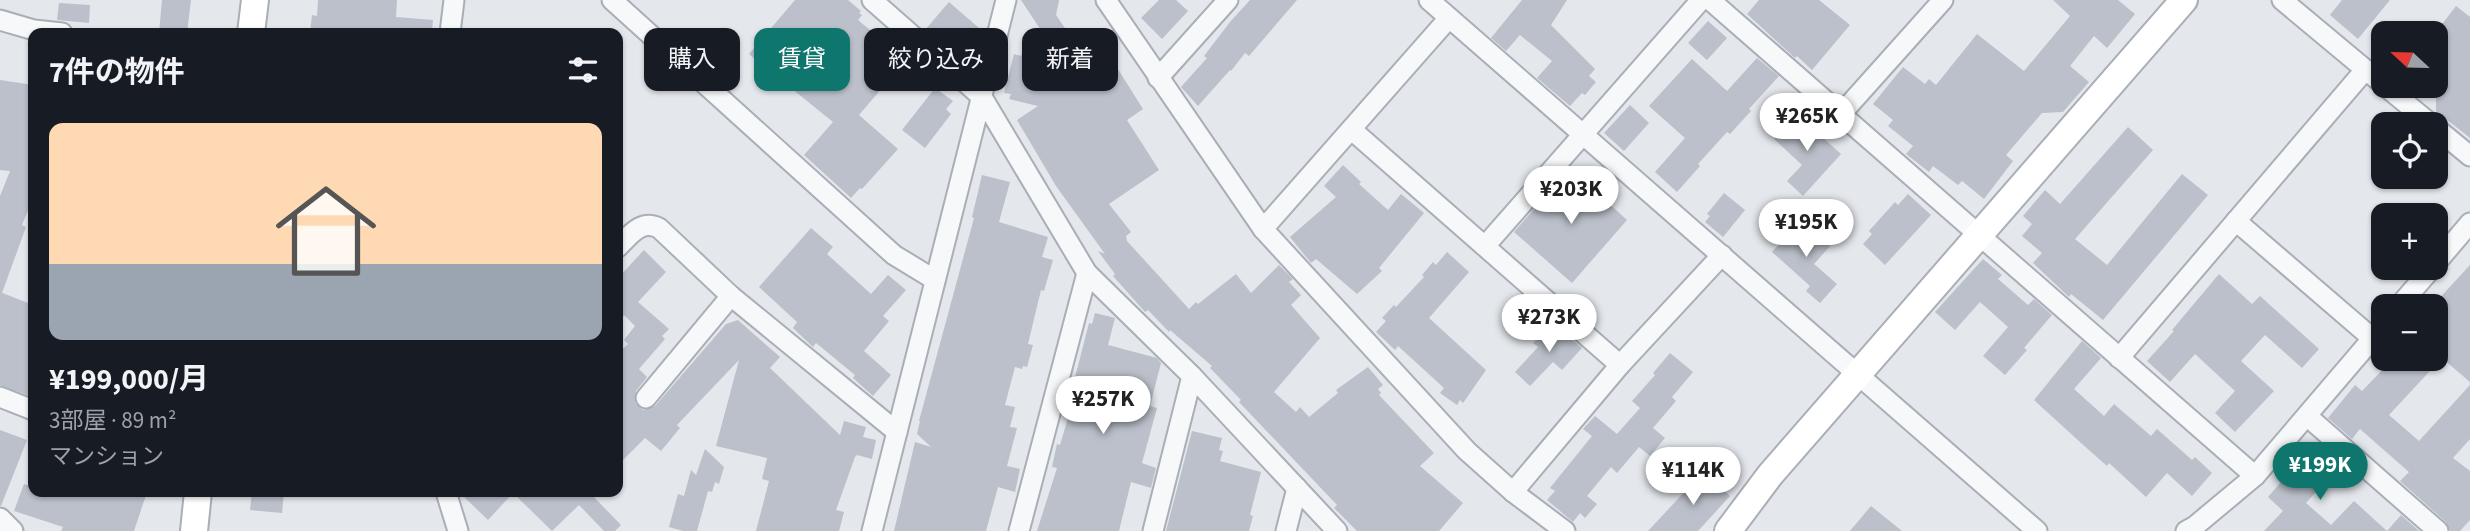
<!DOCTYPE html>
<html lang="ja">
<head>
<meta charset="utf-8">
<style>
  :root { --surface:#171b24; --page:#20242c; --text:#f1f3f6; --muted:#9ea1a6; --accent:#0f766e }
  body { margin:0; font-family:"Source Sans 3","Noto Sans JP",sans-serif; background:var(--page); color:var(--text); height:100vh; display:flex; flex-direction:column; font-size:26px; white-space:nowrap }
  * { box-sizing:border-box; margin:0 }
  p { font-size:23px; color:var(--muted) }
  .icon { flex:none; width:38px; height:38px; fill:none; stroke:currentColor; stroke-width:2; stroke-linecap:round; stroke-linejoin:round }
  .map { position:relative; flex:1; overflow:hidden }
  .side { position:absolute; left:28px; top:28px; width:595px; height:469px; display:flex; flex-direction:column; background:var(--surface); border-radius:14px; box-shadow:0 2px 5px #0004 }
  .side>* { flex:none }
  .top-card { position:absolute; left:644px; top:28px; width:665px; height:63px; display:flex; gap:14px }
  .needle { width:46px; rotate:292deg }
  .tools { position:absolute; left:2371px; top:21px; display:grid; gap:14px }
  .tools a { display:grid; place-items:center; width:77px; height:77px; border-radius:14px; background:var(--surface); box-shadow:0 2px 5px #0004; font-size:35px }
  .price { position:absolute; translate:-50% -60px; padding:0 16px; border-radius:24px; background:#fff; color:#222; font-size:23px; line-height:46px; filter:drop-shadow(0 2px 4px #0008) }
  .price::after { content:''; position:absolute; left:50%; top:42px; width:21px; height:16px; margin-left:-10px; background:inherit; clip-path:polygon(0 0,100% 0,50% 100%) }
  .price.current { background:var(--accent); color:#fff }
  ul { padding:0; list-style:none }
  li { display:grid; align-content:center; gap:14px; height:371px; padding:0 21px }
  li span { display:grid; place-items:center; height:217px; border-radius:14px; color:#555 }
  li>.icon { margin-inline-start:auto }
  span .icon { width:126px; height:126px; fill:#fffc; stroke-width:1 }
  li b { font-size:30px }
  h2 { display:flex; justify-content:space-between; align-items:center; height:84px; padding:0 21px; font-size:30px }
  .tag { padding:0 24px; border-radius:14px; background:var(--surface); box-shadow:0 2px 5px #0004; font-size:24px; line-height:63px }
  .tag.current { background:var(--accent); color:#fff }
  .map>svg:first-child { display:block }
</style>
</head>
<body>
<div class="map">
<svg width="2470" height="531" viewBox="0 0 2470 531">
  <rect width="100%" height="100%" fill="#e4e7ec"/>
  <!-- building -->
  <g fill="#bbc0ca">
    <path d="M 162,0 L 191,0 L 187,33 L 159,33 Z"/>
    <path d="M 318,0 L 397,0 L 396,17 L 433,20 L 432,33 L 310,33 L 312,15 L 317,16 Z"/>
    <path d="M 795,0 L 848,0 L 861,11 L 859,13 L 862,15 L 858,20 L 906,60 L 859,115 L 898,149 L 862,189 L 860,188 L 851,198 L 804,155 L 833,122 L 791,88 L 790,90 L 749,54 Z"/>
    <path d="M 1021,0 L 1059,0 L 1056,15 L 1071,37 L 1079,31 L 1082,35 L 1092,28 L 1143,109 L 1127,120 L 1159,170 L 1109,204 L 1131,232 L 1126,236 L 1127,241 L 1189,309 L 1196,302 L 1198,304 L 1236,274 L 1251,293 L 1279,265 L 1293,279 L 1289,282 L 1301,295 L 1291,305 L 1320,338 L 1274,392 L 1296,412 L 1300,407 L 1309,417 L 1338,393 L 1336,390 L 1368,367 L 1383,385 L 1378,389 L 1381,393 L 1379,395 L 1434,453 L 1420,466 L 1463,503 L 1439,531 L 1357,531 L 1334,508 L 1337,505 L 1239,402 L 1241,400 L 1210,368 L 1212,366 L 1170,330 L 1169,332 L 1148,310 L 1145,312 L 1113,276 L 1115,274 L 1098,251 L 1105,254 L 1056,186 L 1017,120 L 1038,106 L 1009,99 L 1011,94 L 1004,93 L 1014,54 L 1021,56 L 1023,50 L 1060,59 Z"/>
    <path d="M 1159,0 L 1176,0 L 1188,11 L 1162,39 L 1141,18 Z"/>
    <path d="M 1250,0 L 1297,0 L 1249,56 L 1245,53 L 1231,71 L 1230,70 L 1198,106 L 1181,87 L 1207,58 L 1204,56 L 1230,22 Z"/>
    <path d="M 1522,0 L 1567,0 L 1551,25 L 1595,69 L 1589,76 L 1596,82 L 1585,95 L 1582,93 L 1570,106 L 1537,78 L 1552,61 L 1520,35 L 1506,51 L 1491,38 Z"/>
    <path d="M 1759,0 L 1819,0 L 1850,25 L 1812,70 L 1797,56 L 1795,58 L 1747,14 Z"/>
    <path d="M 2053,0 L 2118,0 L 2135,14 L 2107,48 L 2094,36 L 2070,66 L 2089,82 L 2063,112 L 2042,113 L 2006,155 L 2013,161 L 1984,199 L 1962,181 L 1958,185 L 1933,166 L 1929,172 L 1906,154 L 1913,146 L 1888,126 L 1893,120 L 1873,104 L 1903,67 L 1925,84 L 1929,79 L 1936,85 L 1977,34 L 2024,71 L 2070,16 Z"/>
    <path d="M 2342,0 L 2390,0 L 2358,39 L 2330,15 Z"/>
    <path d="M 949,2 L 979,28 L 954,56 L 925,30 Z"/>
    <path d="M 59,3 L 90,5 L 89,23 L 57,20 Z"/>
    <path d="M 2456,6 L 2470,17 L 2470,138 L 2436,111 L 2436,32 Z"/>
    <path d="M 1708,21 L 1727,38 L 1707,60 L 1688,43 Z"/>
    <path d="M 1757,58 L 1779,76 L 1749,109 L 1751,111 L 1730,134 L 1727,132 L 1698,164 L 1700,166 L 1677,192 L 1655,172 L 1685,138 L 1649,106 L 1692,59 L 1727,91 Z"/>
    <path d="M 0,80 L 33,85 L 33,198 L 22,225 L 26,227 L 2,293 L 0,292 L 33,305 L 33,397 L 0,385 L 0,196 L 10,171 L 0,170 Z"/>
    <path d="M 935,88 L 953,101 L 946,109 L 951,114 L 925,148 L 902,130 Z"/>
    <path d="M 1630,105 L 1649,123 L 1624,151 L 1604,133 Z"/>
    <path d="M 1797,114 L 1841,154 L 1803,196 L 1787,181 L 1802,165 L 1774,139 Z"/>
    <path d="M 2128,127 L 2153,150 L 2075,239 L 2107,265 L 2182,174 L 2208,195 L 2103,320 L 2071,294 L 2069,297 L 2033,263 L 2042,253 L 2022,236 L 2032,224 L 2023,216 L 2045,190 L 2060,204 Z"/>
    <path d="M 1343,165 L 1361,182 L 1359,184 L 1388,210 L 1401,194 L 1424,213 L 1379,268 L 1382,271 L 1357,294 L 1316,259 L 1311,263 L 1290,237 L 1336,197 L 1324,186 Z"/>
    <path d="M 1570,168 L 1627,220 L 1572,283 L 1514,232 Z"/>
    <path d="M 982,175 L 1010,182 L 999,222 L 1048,237 L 1042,257 L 1053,260 L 1044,291 L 1041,290 L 1028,344 L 1033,345 L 1027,367 L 1023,366 L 1022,369 L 1015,367 L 1005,405 L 1015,407 L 1010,427 L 1017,428 L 1007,466 L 1020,469 L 1015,492 L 998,487 L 986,531 L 894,531 L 915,442 L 931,447 L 917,434 L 920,421 L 919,421 L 974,218 L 972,217 Z"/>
    <path d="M 1724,193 L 1745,210 L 1723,237 L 1705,222 L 1710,216 L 1707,214 Z"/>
    <path d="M 1908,194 L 1931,215 L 1885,265 L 1863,244 L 1872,234 L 1869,231 L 1895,202 L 1898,205 Z"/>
    <path d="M 1802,219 L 1831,245 L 1814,264 L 1837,284 L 1820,303 L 1806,291 L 1810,286 L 1772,252 Z"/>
    <path d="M 811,228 L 833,247 L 827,254 L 871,294 L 888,275 L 906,290 L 883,316 L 889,321 L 864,351 L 891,375 L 873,396 L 853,378 L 855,375 L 816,343 L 813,347 L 793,328 L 797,322 L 759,287 Z"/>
    <path d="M 644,250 L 666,272 L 638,302 L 669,329 L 662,336 L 665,339 L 639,369 L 647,377 L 636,391 L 635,403 L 643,410 L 655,406 L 726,324 L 738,320 L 780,357 L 770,368 L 840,435 L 844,421 L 866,427 L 863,437 L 876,440 L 872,459 L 857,455 L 855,457 L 836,510 L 844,512 L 839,531 L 756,531 L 769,481 L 762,479 L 767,458 L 716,446 L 739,360 L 677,425 L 680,428 L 661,451 L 645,438 L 618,465 L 618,353 L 628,344 L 624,340 L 635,326 L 624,315 L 618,322 L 618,278 Z"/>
    <path d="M 1447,252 L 1469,272 L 1429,318 L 1486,370 L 1463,403 L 1460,400 L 1457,405 L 1440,393 L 1444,388 L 1398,346 L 1395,350 L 1376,332 L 1386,321 L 1382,318 L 1394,305 L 1396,307 L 1424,277 L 1422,275 L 1433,262 L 1436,265 Z"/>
    <path d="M 1983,259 L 2002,275 L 1998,279 L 2028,305 L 2034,299 L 2052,315 L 2024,348 L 2027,350 L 2005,375 L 1983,356 L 2008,327 L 1980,302 L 1955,330 L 1935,312 Z"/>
    <path d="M 2470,265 L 2470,382 L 2436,353 L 2436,302 Z"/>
    <path d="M 2219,274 L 2252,304 L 2260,296 L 2319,349 L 2302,368 L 2265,335 L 2241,361 L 2274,391 L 2235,432 L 2215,413 L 2235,391 L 2195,354 L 2170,382 L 2147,361 L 2174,331 L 2172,330 Z"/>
    <path d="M 1095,313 L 1115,318 L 1108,345 L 1157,358 L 1161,363 L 1150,406 L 1157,408 L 1142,463 L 1156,468 L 1151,488 L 1131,482 L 1119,531 L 1037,531 L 1057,468 L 1052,467 L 1057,444 L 1060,445 L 1075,394 L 1071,393 L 1089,323 L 1092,324 Z"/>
    <path d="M 1552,322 L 1582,348 L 1562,370 L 1553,362 L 1530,386 L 1515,372 L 1538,347 L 1533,343 Z"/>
    <path d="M 2082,341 L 2101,358 L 2074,389 L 2104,416 L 2114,404 L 2151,436 L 2157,429 L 2192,460 L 2195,457 L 2212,473 L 2192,496 L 2167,473 L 2146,497 L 2109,463 L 2107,466 L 2081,443 L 2034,400 Z"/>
    <path d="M 1670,353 L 1693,372 L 1672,397 L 1676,401 L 1653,428 L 1665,438 L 1650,456 L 1639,447 L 1617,473 L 1611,467 L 1587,496 L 1597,504 L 1585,518 L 1580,513 L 1573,522 L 1547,500 L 1555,491 L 1550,488 L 1592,436 L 1583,429 L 1595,416 L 1617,434 L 1640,408 L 1632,401 L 1655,375 L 1653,373 Z"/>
    <path d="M 2393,359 L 2441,359 L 2389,415 L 2419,441 L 2470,385 L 2470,439 L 2453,458 L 2470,471 L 2470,520 L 2460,531 L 2450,531 L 2446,522 L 2400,481 L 2409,472 L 2360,429 L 2352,439 L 2328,418 L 2355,385 L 2362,391 Z"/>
    <path d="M 0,430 L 27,440 L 1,506 L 0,505 Z"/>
    <path d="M 1192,431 L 1222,438 L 1219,450 L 1223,451 L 1220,461 L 1261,472 L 1250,515 L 1253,516 L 1249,531 L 1166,531 Z"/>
    <path d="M 2321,445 L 2336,458 L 2331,463 L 2337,468 L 2306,503 L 2331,525 L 2354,501 L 2387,531 L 2401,515 L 2419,531 L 2264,531 L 2283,511 L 2268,497 L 2288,474 L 2292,477 Z"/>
    <path d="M 705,449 L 724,467 L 719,484 L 715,482 L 712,492 L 708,491 L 697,531 L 683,531 L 669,527 L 678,494 L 684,496 L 691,470 L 696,475 Z"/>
    <path d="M 1704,471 L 1730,496 L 1698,531 L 1648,531 Z"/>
    <path d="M 24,484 L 33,487 L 33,492 L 147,492 L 134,531 L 61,531 L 63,527 L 14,511 Z"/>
    <path d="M 252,492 L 284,492 L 282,513 L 250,510 Z"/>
    <path d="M 459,492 L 592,492 L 590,493 L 621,525 L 615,531 L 604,531 L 579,505 L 552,531 L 513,493 L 488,520 Z"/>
    <path d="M 1871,506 L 1902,531 L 1850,531 Z"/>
  </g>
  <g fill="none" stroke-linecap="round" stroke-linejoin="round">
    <!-- street casing -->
    <g stroke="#a9aeb7" stroke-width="23">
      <g id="street">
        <path d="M 612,0 L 894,255 L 935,280"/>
        <path d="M 872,0 L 982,97 L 1087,273 L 1192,376 L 1337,531"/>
        <path d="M 1106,0 L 1263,229 L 1467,451 L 1513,492 L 1565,531"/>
        <path d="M 1429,0 L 2037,531"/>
        <path d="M 1710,0 L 2255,476"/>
        <path d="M 2282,0 L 2384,85"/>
        <path d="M 0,20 L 34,30 L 62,33"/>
        <path d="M 450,33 L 454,0"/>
        <path d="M 1158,78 L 1228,0"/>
        <path d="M 2385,86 L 2431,124"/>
        <path d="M 1841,114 L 1943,0"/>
        <path d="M 2436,128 L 2470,156"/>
        <path d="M 1352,130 L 1620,365 L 1513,492"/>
        <path d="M 2236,221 L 2372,338"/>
        <path d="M 1263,229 L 1449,18"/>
        <path d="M 1485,246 L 1701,0"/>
        <path d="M 618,247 C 630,235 641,219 659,228 L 731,296 L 897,432"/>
        <path d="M 2436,263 L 2470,223"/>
        <path d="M 2399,306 L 2432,268"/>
        <path d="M 2119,358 L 2365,70"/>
        <path d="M 1620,365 L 1722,255"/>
        <path d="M 0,397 L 33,410"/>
        <path d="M 646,398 L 731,296"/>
        <path d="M 2307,416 L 2438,531"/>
        <path d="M 446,492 L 458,531"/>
        <path d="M 0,518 L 13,531"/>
        <path d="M 872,531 L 1006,0"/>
        <path d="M 1019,531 L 1087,273"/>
        <path d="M 1153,531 L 1192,376"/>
        <path d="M 1286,531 L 1297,488"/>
        <path d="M 2186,531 L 2195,526 L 2255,476 L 2384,325"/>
      </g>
    </g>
    <!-- secondary casing -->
    <g stroke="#a9aeb7" stroke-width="30">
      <g id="secondary">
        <path d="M 251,33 L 255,0"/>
        <path d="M 194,531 L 198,492"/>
        <path d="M 1728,531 L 1770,475 L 2184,0"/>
      </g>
    </g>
    <!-- street -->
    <use href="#street" stroke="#f7f8fa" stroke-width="19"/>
    <!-- secondary -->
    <use href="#secondary" stroke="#fff" stroke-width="26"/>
  </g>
</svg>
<div class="tools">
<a><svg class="needle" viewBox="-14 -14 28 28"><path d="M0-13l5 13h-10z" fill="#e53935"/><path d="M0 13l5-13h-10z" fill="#9ea1a6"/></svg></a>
<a><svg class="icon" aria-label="locate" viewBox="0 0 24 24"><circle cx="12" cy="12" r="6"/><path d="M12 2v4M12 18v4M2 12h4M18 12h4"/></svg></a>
<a>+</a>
<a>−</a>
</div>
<b class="price" style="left:1807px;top:153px">¥265K</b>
<b class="price" style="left:1571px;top:226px">¥203K</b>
<b class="price" style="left:1806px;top:259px">¥195K</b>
<b class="price" style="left:1549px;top:354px">¥273K</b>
<b class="price" style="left:1103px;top:436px">¥257K</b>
<b class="price current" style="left:2320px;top:502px">¥199K</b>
<b class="price" style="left:1693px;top:507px">¥114K</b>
<div class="top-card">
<a class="tag">購入</a>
<a class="tag current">賃貸</a>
<a class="tag">絞り込み</a>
<a class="tag">新着</a>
</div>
<section class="side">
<h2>7件の物件<svg class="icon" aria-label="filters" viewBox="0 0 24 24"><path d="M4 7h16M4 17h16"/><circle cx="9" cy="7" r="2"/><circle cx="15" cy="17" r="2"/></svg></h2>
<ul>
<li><span style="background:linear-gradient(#ffd9b3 65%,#9aa5b1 0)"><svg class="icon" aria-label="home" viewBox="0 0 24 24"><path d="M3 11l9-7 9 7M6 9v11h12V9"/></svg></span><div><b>¥199,000/月</b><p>3部屋 · 89 m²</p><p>マンション</p></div></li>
</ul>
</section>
</div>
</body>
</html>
